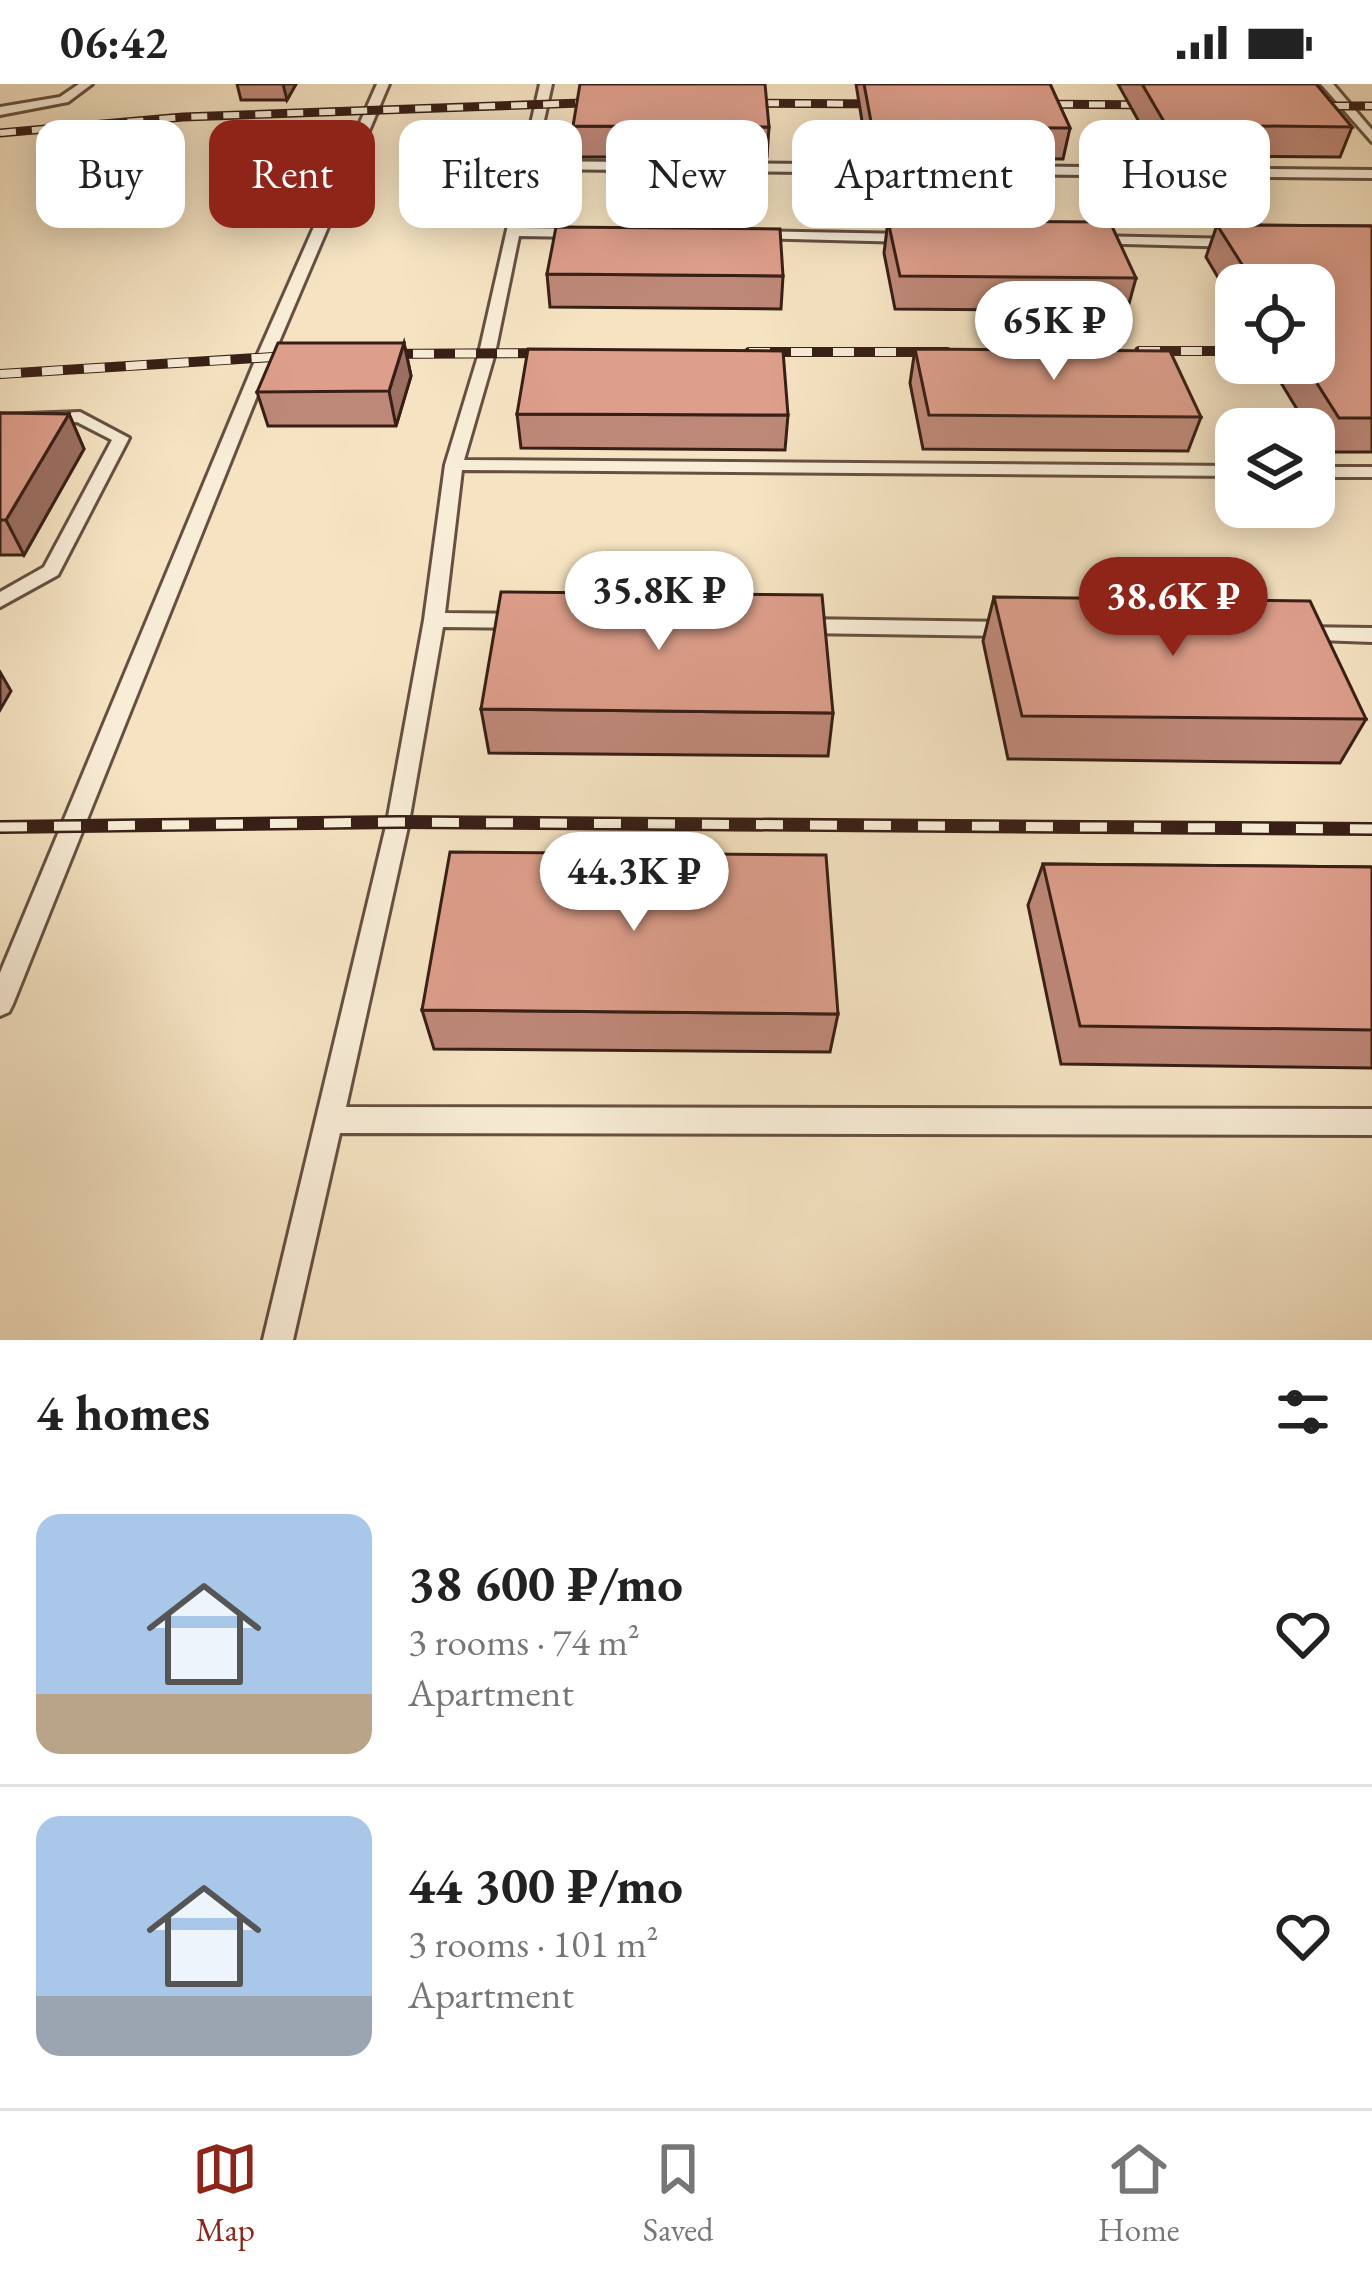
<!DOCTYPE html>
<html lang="en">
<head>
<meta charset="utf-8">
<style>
  :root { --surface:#fff; --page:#f6f6f6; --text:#222; --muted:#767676; --line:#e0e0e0; --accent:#8f2418 }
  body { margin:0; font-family:"EB Garamond",serif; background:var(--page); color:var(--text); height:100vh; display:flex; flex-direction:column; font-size:45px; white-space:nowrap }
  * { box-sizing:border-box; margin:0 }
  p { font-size:39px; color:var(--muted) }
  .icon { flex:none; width:66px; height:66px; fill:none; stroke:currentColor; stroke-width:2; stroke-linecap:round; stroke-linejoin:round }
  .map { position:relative; height:1256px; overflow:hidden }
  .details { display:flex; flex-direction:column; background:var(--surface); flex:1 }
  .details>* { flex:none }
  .hud { position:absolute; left:36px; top:36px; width:1302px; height:108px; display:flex; gap:24px }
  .fabs { position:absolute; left:1215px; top:180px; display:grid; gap:24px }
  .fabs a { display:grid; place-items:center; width:120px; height:120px; border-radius:24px; background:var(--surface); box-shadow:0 6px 30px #0003; font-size:60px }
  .price { position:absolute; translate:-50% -102px; padding:0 27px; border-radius:42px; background:#fff; color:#222; font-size:39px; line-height:78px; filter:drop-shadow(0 3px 6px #0008) }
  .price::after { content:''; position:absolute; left:50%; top:72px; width:36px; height:27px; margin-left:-18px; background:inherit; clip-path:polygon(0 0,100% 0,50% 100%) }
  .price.current { background:var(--accent); color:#fff }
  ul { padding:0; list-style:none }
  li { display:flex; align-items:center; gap:36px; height:300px; padding:0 36px }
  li+li { border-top:3px solid var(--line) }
  li span { display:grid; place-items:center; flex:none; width:336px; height:240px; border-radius:24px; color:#555 }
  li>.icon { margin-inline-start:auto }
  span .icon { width:144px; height:144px; fill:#fffc; stroke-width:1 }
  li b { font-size:51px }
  h2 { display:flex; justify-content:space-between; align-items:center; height:144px; padding:0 36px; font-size:51px }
  .tag { padding:0 42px; border-radius:24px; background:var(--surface); box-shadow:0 6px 30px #0003; font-size:42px; line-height:108px }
  .tag.current { background:var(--accent); color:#fff }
  .status { display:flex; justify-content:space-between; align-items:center; height:84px; padding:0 60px; background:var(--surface); direction:ltr }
  .status svg { height:33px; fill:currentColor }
  .menu { display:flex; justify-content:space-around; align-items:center; height:168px; border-top:3px solid var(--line); background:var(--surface); font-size:33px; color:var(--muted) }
  .menu a { display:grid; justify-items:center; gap:6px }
  .menu .current { color:var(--accent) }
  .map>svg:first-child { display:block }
</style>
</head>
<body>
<div class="status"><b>06:42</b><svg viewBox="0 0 49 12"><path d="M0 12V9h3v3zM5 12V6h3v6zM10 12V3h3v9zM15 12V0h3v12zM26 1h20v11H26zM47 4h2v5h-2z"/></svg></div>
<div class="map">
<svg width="1372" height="1256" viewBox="0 0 1372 1256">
  <rect width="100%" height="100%" fill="#f5e3c2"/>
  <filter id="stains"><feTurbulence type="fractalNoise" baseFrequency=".00167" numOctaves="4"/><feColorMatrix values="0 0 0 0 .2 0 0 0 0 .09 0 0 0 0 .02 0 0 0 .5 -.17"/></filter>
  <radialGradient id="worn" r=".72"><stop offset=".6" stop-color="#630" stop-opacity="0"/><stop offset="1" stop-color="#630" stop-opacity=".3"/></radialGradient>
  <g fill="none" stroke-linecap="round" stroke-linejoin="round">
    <!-- lane casing -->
    <g stroke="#675041" stroke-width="6">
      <g id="lane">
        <path d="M 79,0 L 92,0 L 68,18 L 0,31 L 0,23 L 60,13 Z"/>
        <path d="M 377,0 L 389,0 L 273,272 L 13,920 L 9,928 L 0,932 L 0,889 L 257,272 Z"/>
        <path d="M 540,0 L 552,0 L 535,77 L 1372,86 L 1372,94 L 534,85 L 521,144 L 579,145 L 586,149 L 579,153 L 519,152 L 495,269 L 464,376 L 1236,382 L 1236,392 L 462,386 L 445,529 L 523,530 L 533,537 L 523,544 L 443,543 L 409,738 L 346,1023 L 1372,1025 L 1372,1051 L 340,1049 L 293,1256 L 263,1256 L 387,738 L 424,536 L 445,381 L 479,269 Z"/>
        <path d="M 1321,0 L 1333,0 L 1372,46 L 1372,58 Z"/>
        <path d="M 755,147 L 909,150 L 916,154 L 909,158 L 750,154 L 748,151 Z"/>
        <path d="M 1091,152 L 1239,155 L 1246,159 L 1239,163 L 1086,159 L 1086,153 Z"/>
        <path d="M 80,328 L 129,354 L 58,491 L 0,523 L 0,508 L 44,483 L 112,356 L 77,338 L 0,341 L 0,331 Z"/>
        <rect x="1314" y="383" width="58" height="10"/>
        <path d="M 801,535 L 1009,538 L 1019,545 L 1009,552 L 801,549 L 791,542 Z"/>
        <path d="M 1299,543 L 1372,544 L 1372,558 L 1292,555 L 1289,550 L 1292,545 Z"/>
      </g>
    </g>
    <!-- lane -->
    <use href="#lane" fill="#f8edd7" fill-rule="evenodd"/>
    <!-- rail-far2 casing -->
    <g stroke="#381f16" stroke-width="9">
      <g id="rail-far2">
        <path d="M 731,19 L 893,20"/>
        <path d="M 1025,20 L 1163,21"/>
        <path d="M 1301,22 L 1372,22"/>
        <path d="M 0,49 L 183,33 L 611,18"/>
      </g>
    </g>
    <!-- rail-far1 casing -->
    <g stroke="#381f16" stroke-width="10">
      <g id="rail-far1">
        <path d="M 1139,267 L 1236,267"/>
        <path d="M 749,268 L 947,268"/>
        <path d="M 371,270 L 557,269"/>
        <path d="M 0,290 L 305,271"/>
      </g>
    </g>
    <!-- rail casing -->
    <g stroke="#381f16" stroke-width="14">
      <path id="rail" d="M 0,743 L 398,738 L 1372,745"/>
    </g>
    <!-- rail-far2 -->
    <use href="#rail-far2" stroke="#f8edd7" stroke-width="6" stroke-dasharray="16" stroke-linecap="butt"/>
    <!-- rail-far1 -->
    <use href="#rail-far1" stroke="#f8edd7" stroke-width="8" stroke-dasharray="21" stroke-linecap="butt"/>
    <!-- rail -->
    <use href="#rail" stroke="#f8edd7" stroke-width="9" stroke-dasharray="27" stroke-linecap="butt"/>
  </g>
  <!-- wall -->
  <g fill="#be8878" stroke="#381f16" stroke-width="3">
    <path d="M 237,0 L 296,0 L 287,16 L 241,16 Z"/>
    <path d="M 856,0 L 1050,0 L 1070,44 L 1063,75 L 868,74 Z"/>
    <path d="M 1118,0 L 1316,0 L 1352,43 L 1340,73 L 1158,72 Z"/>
    <path d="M 573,42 L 769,43 L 767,73 L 575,73 Z"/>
    <path d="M 888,137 L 1136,194 L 1127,227 L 895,225 L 884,169 Z"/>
    <path d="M 1217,141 L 1372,142 L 1372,368 L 1323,368 L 1314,353 L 1314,345 L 1309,345 L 1269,279 L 1314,279 L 1314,201 L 1236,201 L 1236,224 L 1206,173 Z"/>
    <path d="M 547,190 L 783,192 L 781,225 L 550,223 Z"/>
    <path d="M 404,259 L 411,292 L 396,342 L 268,342 L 257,308 Z"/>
    <path d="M 915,265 L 1201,333 L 1188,367 L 923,365 L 910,299 Z"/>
    <path d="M 0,329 L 69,330 L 84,365 L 24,471 L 0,471 Z"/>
    <path d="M 517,330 L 788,331 L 785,366 L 521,364 Z"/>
    <path d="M 994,513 L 1366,635 L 1340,679 L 1008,675 L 983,557 Z"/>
    <path d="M 481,625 L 833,629 L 828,672 L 489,669 Z"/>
    <path d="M 1043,780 L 1372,783 L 1372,984 L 1061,980 L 1028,821 Z"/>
    <path d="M 422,926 L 838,930 L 830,968 L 434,965 Z"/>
  </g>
  <!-- shaded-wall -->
  <g fill="#9b6f61" stroke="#381f16" stroke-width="3">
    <path d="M 283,0 L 296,0 L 287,16 Z"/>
    <path d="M 404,259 L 411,292 L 396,342 L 389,307 Z"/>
    <path d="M 69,330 L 84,365 L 24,471 L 6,436 Z"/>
    <path d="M 0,588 L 11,607 L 0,626 Z"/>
  </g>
  <!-- building -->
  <g fill="#dd9e8b" stroke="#381f16" stroke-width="3">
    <path d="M 580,0 L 765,0 L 769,43 L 573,42 Z"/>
    <path d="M 864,0 L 1050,0 L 1070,44 L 872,43 Z"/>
    <path d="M 1142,0 L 1316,0 L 1352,43 L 1166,41 Z"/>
    <path d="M 888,137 L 1110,138 L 1136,194 L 900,192 Z"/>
    <path d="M 1217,141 L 1372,142 L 1372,334 L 1339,334 L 1304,279 L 1314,279 L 1314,201 L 1255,201 Z"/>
    <path d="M 556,143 L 780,145 L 783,192 L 547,190 Z"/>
    <path d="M 278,259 L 404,259 L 389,307 L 257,308 Z"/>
    <path d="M 528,265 L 783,267 L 788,331 L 517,330 Z"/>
    <path d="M 915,265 L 1170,267 L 1201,333 L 929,331 Z"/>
    <path d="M 0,329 L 69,330 L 6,436 L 0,436 Z"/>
    <path d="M 501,508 L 822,511 L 833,629 L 481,625 Z"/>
    <path d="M 994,513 L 1310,517 L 1366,635 L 1022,632 Z"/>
    <path d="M 450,768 L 826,771 L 838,930 L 422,926 Z"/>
    <path d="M 1043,780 L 1372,783 L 1372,946 L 1080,942 Z"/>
  </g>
  <rect width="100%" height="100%" filter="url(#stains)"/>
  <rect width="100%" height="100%" fill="url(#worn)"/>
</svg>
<div class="fabs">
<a><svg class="icon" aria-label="locate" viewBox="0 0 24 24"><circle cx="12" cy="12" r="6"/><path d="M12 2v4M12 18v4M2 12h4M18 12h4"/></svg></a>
<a><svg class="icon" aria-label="layers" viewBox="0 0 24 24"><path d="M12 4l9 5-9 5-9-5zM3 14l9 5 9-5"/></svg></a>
</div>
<b class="price" style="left:1054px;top:299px">65K ₽</b>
<b class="price" style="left:659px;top:569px">35.8K ₽</b>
<b class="price current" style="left:1173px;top:575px">38.6K ₽</b>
<b class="price" style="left:634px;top:850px">44.3K ₽</b>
<div class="hud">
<a class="tag">Buy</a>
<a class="tag current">Rent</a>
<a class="tag">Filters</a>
<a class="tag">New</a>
<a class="tag">Apartment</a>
<a class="tag">House</a>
</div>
</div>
<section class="details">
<h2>4 homes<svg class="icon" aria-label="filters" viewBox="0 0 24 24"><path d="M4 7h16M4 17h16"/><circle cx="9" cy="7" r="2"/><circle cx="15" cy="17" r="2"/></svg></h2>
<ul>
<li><span style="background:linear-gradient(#a9c7e8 75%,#b9a48a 0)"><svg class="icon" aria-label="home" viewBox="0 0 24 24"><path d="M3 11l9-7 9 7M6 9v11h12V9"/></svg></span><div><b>38 600 ₽/mo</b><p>3 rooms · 74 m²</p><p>Apartment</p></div><svg class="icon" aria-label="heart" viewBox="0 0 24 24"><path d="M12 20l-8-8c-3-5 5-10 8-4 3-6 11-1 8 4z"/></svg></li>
<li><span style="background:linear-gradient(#a9c7e8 75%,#9aa5b1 0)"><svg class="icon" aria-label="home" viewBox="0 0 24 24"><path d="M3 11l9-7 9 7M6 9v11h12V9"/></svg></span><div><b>44 300 ₽/mo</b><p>3 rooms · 101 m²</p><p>Apartment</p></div><svg class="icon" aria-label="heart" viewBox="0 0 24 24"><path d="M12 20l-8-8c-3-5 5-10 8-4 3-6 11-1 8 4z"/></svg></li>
</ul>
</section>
<nav class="menu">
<a class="current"><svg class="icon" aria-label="map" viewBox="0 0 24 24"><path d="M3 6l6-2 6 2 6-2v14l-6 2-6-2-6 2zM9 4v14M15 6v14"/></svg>Map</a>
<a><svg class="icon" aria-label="saved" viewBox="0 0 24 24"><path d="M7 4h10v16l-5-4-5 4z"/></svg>Saved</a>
<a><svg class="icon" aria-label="home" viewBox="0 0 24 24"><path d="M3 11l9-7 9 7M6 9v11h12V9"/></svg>Home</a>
</nav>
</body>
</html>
